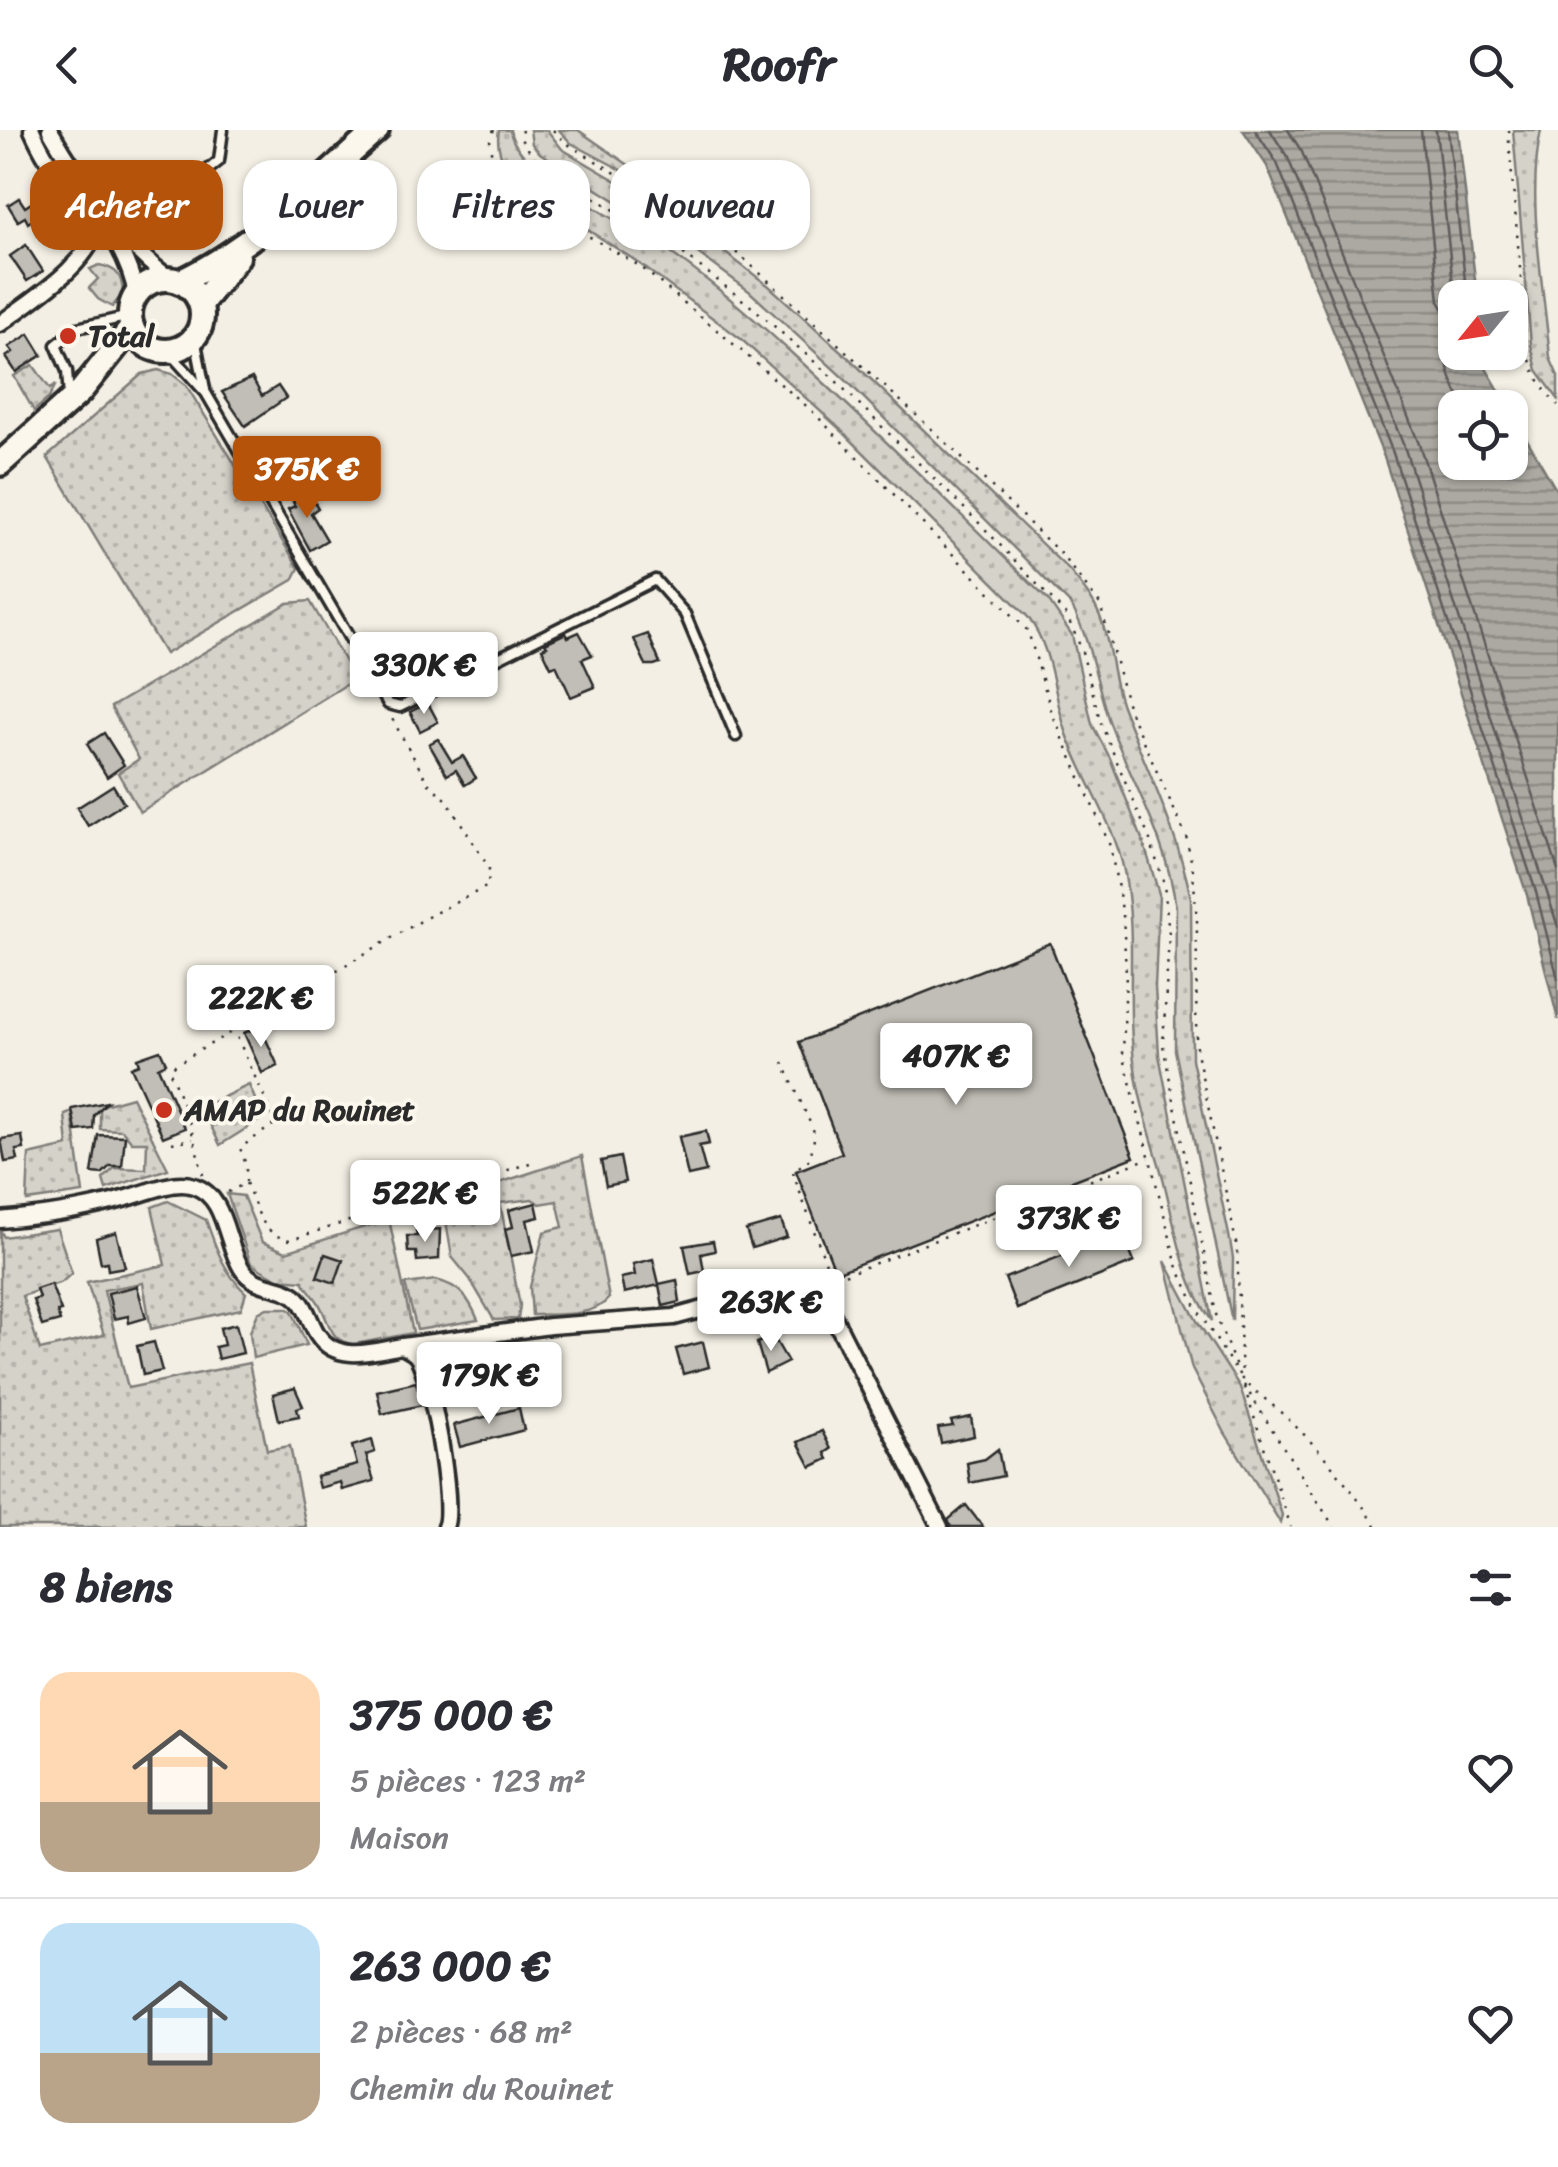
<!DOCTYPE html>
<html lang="fr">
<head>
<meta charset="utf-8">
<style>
  :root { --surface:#fff; --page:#f7f7f7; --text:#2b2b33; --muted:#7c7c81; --line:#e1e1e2; --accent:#b45309 }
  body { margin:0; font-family:Sriracha,sans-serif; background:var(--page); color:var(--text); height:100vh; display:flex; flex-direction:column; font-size:38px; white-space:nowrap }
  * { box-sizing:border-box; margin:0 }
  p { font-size:32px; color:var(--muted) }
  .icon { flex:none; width:55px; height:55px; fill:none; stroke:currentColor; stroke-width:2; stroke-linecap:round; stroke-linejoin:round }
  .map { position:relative; height:1397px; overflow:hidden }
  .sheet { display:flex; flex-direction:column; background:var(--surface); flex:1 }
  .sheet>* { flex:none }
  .banner { position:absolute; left:30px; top:30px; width:1000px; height:90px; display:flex; gap:20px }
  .needle { width:65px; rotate:240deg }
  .tools { position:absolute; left:1438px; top:150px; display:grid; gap:20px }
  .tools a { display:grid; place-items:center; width:90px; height:90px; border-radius:20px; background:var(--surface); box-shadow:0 2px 8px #0004; font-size:50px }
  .price { position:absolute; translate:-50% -85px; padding:0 22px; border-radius:10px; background:#fff; color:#222; font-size:32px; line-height:65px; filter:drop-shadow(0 2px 5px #0008) }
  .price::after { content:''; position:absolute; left:50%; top:60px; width:30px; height:22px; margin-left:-15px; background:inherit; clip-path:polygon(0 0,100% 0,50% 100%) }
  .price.current { background:var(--accent); color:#fff }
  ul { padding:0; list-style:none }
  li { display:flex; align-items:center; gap:30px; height:250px; padding:0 40px }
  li+li { border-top:2px solid var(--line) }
  li span { display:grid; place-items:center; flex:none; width:280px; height:200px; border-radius:30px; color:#555 }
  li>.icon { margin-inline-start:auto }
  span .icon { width:120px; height:120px; fill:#fffc; stroke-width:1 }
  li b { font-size:42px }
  h2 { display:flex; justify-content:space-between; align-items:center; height:120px; padding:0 40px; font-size:42px }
  .pill { padding:0 35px; border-radius:30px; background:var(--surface); box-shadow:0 2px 8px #0004; font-size:35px; line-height:90px }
  .pill.current { background:var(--accent); color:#fff }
  header { display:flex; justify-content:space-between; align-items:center; height:130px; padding:0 40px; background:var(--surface); font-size:45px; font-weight:800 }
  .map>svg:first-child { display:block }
</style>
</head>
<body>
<header><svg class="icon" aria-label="back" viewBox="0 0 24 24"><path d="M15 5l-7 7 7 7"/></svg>Roofr<svg class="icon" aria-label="search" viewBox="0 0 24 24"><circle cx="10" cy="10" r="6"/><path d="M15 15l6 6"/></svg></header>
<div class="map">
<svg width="1558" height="1397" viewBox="0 0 1558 1397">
  <defs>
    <pattern id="grass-dots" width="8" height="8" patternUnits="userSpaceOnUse" patternTransform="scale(2.5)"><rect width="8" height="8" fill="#d5d2c9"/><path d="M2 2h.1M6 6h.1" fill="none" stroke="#b7b4ad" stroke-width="1.8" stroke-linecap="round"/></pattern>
    <pattern id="water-rules" width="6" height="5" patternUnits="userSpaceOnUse" patternTransform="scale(2.5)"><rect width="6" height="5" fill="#aca9a2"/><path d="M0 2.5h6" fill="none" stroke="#8c8a84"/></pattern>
  </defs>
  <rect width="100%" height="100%" fill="#f3efe4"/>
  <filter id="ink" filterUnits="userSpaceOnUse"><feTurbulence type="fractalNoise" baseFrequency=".01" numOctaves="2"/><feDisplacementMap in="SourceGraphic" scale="20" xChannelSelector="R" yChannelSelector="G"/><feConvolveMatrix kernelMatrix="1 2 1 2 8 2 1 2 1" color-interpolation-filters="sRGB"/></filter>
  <g filter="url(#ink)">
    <!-- grass -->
    <g fill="url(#grass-dots)" stroke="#807e7a" stroke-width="2.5">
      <path d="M 499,0 L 510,0 C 515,44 632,96 668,121 C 714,153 756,190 797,228 C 883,306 964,389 1048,470 L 1072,505 L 1092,594 L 1110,628 L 1144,714 L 1159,764 L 1155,857 L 1159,925 L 1212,1191 C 1181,1148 1176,1098 1163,1048 C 1153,1012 1140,975 1135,938 C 1125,872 1138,806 1124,741 C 1114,692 1082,648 1066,601 C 1052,561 1054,522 1028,487 L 841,300 L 741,209 L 633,129 L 515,53 C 505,37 495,19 499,0 Z"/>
      <path d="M 530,0 L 547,0 L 562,19 L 678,87 L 769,156 L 853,232 L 1069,440 C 1080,454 1092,467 1099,484 C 1112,515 1111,550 1124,581 C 1149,644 1178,702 1191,769 L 1192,929 L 1229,1105 L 1233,1128 L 1232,1191 L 1175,920 L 1176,778 C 1167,708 1133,656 1109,591 C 1096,553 1091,510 1071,475 L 850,254 L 749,161 L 695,121 L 540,23 L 532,14 Z"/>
      <path d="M 559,0 L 578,0 L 682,72 L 571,13 Z"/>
      <path d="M 1513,0 L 1541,0 C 1526,70 1544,157 1550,228 L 1558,246 L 1558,269 L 1537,240 L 1531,215 Z"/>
      <path d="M 99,135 C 117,138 122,146 123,163 L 112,177 L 98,169 L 89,158 L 98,149 L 90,139 Z"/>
      <path d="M 33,235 L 50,259 L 56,254 L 49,268 L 34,281 L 14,246 Z"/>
      <path d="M 158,240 L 172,244 L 186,255 L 299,438 L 293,450 L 165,524 L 47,327 L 142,244 Z"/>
      <path d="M 310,471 L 355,549 L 140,682 L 118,643 L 139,629 L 111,577 L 288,473 Z"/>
      <path d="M 249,955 L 263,988 L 220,1015 L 202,977 Z"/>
      <path d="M 132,967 L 168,1039 L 106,1059 L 103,1049 L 114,1038 L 146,1039 L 147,1012 L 132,1012 L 122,1000 L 100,999 L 100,976 Z"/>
      <path d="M 72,982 L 83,1063 L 27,1071 L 29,1025 L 68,1016 L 65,985 Z"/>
      <path d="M 582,1026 L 609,1168 C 593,1188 556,1184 532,1185 L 530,1157 L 544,1102 L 563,1097 L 557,1071 L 540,1074 L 532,1069 L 500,1073 L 520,1175 L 518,1189 L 494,1190 L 470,1149 L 452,1127 L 446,1091 L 421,1093 L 419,1079 Z"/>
      <path d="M 227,1064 L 243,1066 L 262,1112 L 286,1122 L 389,1089 L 413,1203 L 355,1214 C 329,1214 329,1189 318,1172 C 313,1164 307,1159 303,1151 L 278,1149 L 251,1134 Z"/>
      <path d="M 168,1071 L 206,1090 C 216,1118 224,1143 246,1163 L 241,1179 L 151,1199 L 143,1153 L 104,1160 L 128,1258 L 249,1233 L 267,1320 L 290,1316 L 306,1397 L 0,1397 L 0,1100 L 4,1107 L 57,1099 L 72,1143 L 62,1152 L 22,1166 L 40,1220 L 104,1205 L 87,1152 L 165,1135 L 152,1077 Z"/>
      <path d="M 1165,1131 L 1197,1191 L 1240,1257 L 1282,1385 L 1280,1392 L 1225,1303 L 1192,1239 Z"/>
      <path d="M 436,1150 C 460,1156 469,1168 478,1190 L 417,1200 L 405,1154 Z"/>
      <path d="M 267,1178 L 287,1178 L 292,1181 L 307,1215 L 253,1228 L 250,1202 L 258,1183 Z"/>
    </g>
    <!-- water -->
    <path fill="url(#water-rules)" stroke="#787772" stroke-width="2.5" d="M 1243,0 L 1458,0 L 1477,167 L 1455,168 L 1455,222 L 1483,223 L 1484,235 L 1509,277 L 1455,278 L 1455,332 L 1510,332 L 1510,280 L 1558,363 L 1558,890 L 1527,765 L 1384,327 L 1267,36 Z"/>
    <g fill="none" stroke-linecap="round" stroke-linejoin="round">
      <!-- shore -->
      <g stroke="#5f5d5b" stroke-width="2.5">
        <path d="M 1255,0 L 1277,33 L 1393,323 L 1536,762 L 1558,849"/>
        <path d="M 1270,0 L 1288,28 L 1405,319 L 1558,797"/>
        <path d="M 1288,0 L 1302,22 L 1419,314 L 1558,740"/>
        <path d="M 1421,0 L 1439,171 L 1454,198 C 1440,229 1449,249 1465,278"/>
        <path d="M 1436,0 L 1455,173"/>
        <path d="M 1448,0 L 1467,168"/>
      </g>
    </g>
    <!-- building -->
    <g fill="#c0beb6" stroke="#2b2b2b" stroke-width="2.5">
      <path d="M 19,68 L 25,77 L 36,70 L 44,82 L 28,93 L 25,87 L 18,91 L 8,75 Z"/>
      <path d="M 26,115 L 43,141 L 27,151 L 10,126 Z"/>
      <path d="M 29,204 L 42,225 L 16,242 L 6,227 L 13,222 L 9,217 Z"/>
      <path d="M 252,248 L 262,266 L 278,256 L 286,268 L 245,296 L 222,262 Z"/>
      <path d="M 309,363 L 318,378 L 311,383 L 327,410 L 310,420 L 288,379 L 295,376 L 293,372 Z"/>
      <path d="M 579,502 L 592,525 L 582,529 L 595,557 L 571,567 L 556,535 L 551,537 L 542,518 L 547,516 L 545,513 L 566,503 L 568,507 Z"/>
      <path d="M 648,504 L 660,533 L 654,535 L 646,535 L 634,509 Z"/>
      <path d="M 428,573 L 438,592 L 420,601 L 410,582 Z"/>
      <path d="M 104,603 L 124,635 L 107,647 L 87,614 Z"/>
      <path d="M 438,609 L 452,632 L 463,626 L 476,648 L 465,655 L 456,640 L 447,645 L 429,614 Z"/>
      <path d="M 113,655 L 124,673 L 88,696 L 77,678 Z"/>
      <path d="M 1050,813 L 1134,1027 L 836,1143 L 796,1041 L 842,1023 L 799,912 Z"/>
      <path d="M 260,896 L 278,936 L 262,943 L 244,903 Z"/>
      <path d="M 160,920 L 166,933 L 158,937 L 185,998 L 163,1007 L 131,937 L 139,934 L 137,928 Z"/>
      <path d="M 107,972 L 94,985 L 93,999 L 76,1001 L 72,979 Z"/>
      <path d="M 706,1001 L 709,1014 L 699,1016 L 706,1042 L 688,1046 L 679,1007 Z"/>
      <path d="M 98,1005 L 125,1006 L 122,1036 L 110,1036 L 102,1044 L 92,1043 Z"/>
      <path d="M 22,1006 L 24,1019 L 16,1020 L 18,1030 L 5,1032 L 1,1009 Z"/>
      <path d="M 620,1027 L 625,1052 L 606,1056 L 601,1031 Z"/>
      <path d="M 536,1073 L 539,1087 L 527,1090 L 534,1121 L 511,1126 L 505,1099 L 513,1097 L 509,1080 Z"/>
      <path d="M 781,1090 L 787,1107 L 752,1118 L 746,1100 Z"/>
      <path d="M 440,1099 L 439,1129 L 417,1131 L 416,1122 L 408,1122 L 407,1106 L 417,1106 L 416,1101 Z"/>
      <path d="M 116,1102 L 125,1137 L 108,1140 L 107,1132 L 101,1133 L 96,1108 Z"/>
      <path d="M 1122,1102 L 1134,1132 L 1017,1179 L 1005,1148 Z"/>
      <path d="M 713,1111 L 715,1121 L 701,1124 L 704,1141 L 690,1144 L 684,1116 Z"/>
      <path d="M 325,1124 L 343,1130 L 335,1153 L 317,1147 Z"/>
      <path d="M 653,1129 L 659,1154 L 677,1150 L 680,1172 L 663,1176 L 659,1155 L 624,1163 L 621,1148 L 635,1145 L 633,1134 Z"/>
      <path d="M 51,1154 L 61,1181 L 57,1182 L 60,1191 L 42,1196 L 33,1170 L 39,1168 L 36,1159 Z"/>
      <path d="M 137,1156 L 146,1188 L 129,1193 L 128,1186 L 114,1189 L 108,1163 Z"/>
      <path d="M 236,1194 L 243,1223 L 218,1229 L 215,1217 L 224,1215 L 220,1198 Z"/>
      <path d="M 773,1206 L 788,1232 L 766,1243 L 757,1213 Z"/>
      <path d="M 154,1212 L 162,1241 L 143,1245 L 137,1216 Z"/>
      <path d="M 703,1212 L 709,1237 L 683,1244 L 676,1219 Z"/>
      <path d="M 475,1229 L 478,1243 L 473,1244 L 475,1254 L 445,1261 L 440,1238 Z"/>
      <path d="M 416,1252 L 422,1275 L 382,1284 L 377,1261 Z"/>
      <path d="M 295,1258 L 303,1276 L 297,1278 L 299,1286 L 279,1290 L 273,1264 Z"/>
      <path d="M 519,1278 L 524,1300 L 460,1317 L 454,1295 Z"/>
      <path d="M 971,1287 L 974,1306 L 941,1313 L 938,1298 L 953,1296 L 951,1291 Z"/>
      <path d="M 822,1301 L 831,1319 L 825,1323 L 828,1329 L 811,1337 L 798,1312 Z"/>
      <path d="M 372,1310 L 375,1322 L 366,1325 L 374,1351 L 342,1360 L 340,1352 L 319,1358 L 316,1346 L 357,1335 L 352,1316 Z"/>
      <path d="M 998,1319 L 1003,1346 L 970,1353 L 967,1333 L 985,1329 Z"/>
      <path d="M 966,1375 L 983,1397 L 951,1397 L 948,1390 Z"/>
    </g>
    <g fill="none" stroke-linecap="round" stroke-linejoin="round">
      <!-- lane casing -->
      <g stroke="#2b2b2b" stroke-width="15">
        <g id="lane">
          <path d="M 125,106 L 219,31 L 223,0"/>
          <path d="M 195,208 L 205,259"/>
          <path d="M 168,221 L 206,263 L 388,574 L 400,577 L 655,450 L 685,484 L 736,606"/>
          <path d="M 69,267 L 67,241 L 56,215 L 77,198 L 130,186"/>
        </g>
      </g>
      <!-- street casing -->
      <g stroke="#2b2b2b" stroke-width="21">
        <g id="street">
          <path d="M 32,0 C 41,20 50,37 65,53 C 73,61 82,66 89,74 C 110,98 131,133 136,165"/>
          <path d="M 50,0 C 77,47 126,120 171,149"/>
          <path d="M 0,194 C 39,164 84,139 101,92"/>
          <path d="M 0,1090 C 52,1085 100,1078 149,1061 C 163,1057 179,1051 194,1056 C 227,1067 225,1114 242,1139 C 256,1161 286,1153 300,1171 C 308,1181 311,1195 318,1205 C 337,1234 375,1221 402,1216 C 407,1219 412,1221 416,1225 C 431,1242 455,1377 445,1397"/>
          <path d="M 403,1216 L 550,1196 L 674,1187 L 796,1154 L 814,1158 L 825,1170 L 940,1397"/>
        </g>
      </g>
      <!-- primary casing -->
      <g stroke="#2b2b2b" stroke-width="30">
        <g id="primary">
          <circle cx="166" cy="185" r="36"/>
          <path d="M 179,152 C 255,117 315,54 377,0"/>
          <path d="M 201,174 L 238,127"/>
          <path d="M 0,334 L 81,261 L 132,197"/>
        </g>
      </g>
      <!-- path -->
      <g stroke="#2b2b2b" stroke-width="2.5" stroke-dasharray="2.5 8" stroke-linecap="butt">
        <path d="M 494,0 L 490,10 L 492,32 L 517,64 L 641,137 L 718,201 L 810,279 L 1028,501 L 1052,583 L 1110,716 L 1123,785 L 1126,843 L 1123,924 L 1177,1135 L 1197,1179 L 1236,1241"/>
        <path d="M 522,0 L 520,8 L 537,31 L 681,122 L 757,181 L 834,249 L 985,399 L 1067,486 L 1081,518 L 1101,594 L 1150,710 L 1164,754 L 1169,805 L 1163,915 L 1217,1189 L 1240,1247"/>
        <path d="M 553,0 L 566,13 L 637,56 L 741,126 L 936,303 L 1059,422 L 1100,474 L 1129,580 L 1186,706 L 1193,740 L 1197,791 L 1196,917 L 1237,1117 L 1242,1251 C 1300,1294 1337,1337 1377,1397"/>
        <path d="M 1508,0 L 1527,218 C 1532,241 1541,258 1558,275"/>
        <path d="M 783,932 L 815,1004 L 810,1029 L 793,1041 L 794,1046 L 831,1147"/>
        <path d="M 172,1013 L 193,1009"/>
        <path d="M 203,1045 L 188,986 L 170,942 L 173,936 L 431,785 L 488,756 L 489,738 L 446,669 L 428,653 L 391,587"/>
        <path d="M 246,1053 C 257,1077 261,1106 290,1110 L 533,1032"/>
        <path d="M 228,1062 L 246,1053 L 246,1035 L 240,1018 L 273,995 L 273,987 L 233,898"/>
        <path d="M 825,1147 L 834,1149 L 1149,1028"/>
        <path d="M 1244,1255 L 1334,1397"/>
        <path d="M 1244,1257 L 1291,1397"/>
      </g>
      <!-- lane -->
      <use href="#lane" stroke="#fbf7ec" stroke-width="8"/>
      <!-- street -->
      <use href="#street" stroke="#fbf7ec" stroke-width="14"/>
      <!-- primary -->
      <use href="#primary" stroke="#fbf7ec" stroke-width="22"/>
    </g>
  </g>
  <!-- markers -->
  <g fill="#c8321e" stroke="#fbf7ec" stroke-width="4">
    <circle cx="68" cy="206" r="10"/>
    <circle cx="164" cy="980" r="10"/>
  </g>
  <g text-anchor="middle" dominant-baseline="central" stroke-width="8" stroke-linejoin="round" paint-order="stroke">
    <!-- poi labels -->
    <g font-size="30" font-weight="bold" fill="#2b2b2b" stroke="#fbf7ec" text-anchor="start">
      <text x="88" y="206">Total</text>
      <text x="184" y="980">AMAP du Rouinet</text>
    </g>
  </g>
</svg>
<div class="tools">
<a><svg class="needle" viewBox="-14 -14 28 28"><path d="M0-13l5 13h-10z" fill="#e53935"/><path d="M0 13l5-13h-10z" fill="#7c7c81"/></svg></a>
<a><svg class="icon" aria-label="locate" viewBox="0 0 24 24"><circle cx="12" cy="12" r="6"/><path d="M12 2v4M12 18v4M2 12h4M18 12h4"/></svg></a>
</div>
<b class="price current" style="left:307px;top:391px">375K €</b>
<b class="price" style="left:424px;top:587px">330K €</b>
<b class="price" style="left:261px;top:920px">222K €</b>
<b class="price" style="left:956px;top:978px">407K €</b>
<b class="price" style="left:425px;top:1115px">522K €</b>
<b class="price" style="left:1069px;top:1140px">373K €</b>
<b class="price" style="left:771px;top:1224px">263K €</b>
<b class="price" style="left:489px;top:1297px">179K €</b>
<div class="banner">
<a class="pill current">Acheter</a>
<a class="pill">Louer</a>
<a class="pill">Filtres</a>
<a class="pill">Nouveau</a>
</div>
</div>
<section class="sheet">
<h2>8 biens<svg class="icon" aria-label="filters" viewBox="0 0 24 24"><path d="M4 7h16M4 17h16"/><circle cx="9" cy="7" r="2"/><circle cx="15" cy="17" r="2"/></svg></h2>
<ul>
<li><span style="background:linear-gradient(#ffd9b3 65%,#b9a48a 0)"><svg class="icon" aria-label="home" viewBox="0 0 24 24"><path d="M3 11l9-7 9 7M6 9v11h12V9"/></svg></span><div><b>375 000 €</b><p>5 pièces · 123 m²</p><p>Maison</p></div><svg class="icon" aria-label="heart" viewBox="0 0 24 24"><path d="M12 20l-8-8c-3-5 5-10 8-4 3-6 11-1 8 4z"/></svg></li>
<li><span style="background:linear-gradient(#bfe0f5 65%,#b9a48a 0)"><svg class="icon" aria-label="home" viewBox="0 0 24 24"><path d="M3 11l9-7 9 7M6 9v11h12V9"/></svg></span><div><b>263 000 €</b><p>2 pièces · 68 m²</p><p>Chemin du Rouinet</p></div><svg class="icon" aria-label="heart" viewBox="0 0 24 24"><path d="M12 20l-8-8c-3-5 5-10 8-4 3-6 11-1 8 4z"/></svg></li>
</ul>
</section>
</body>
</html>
